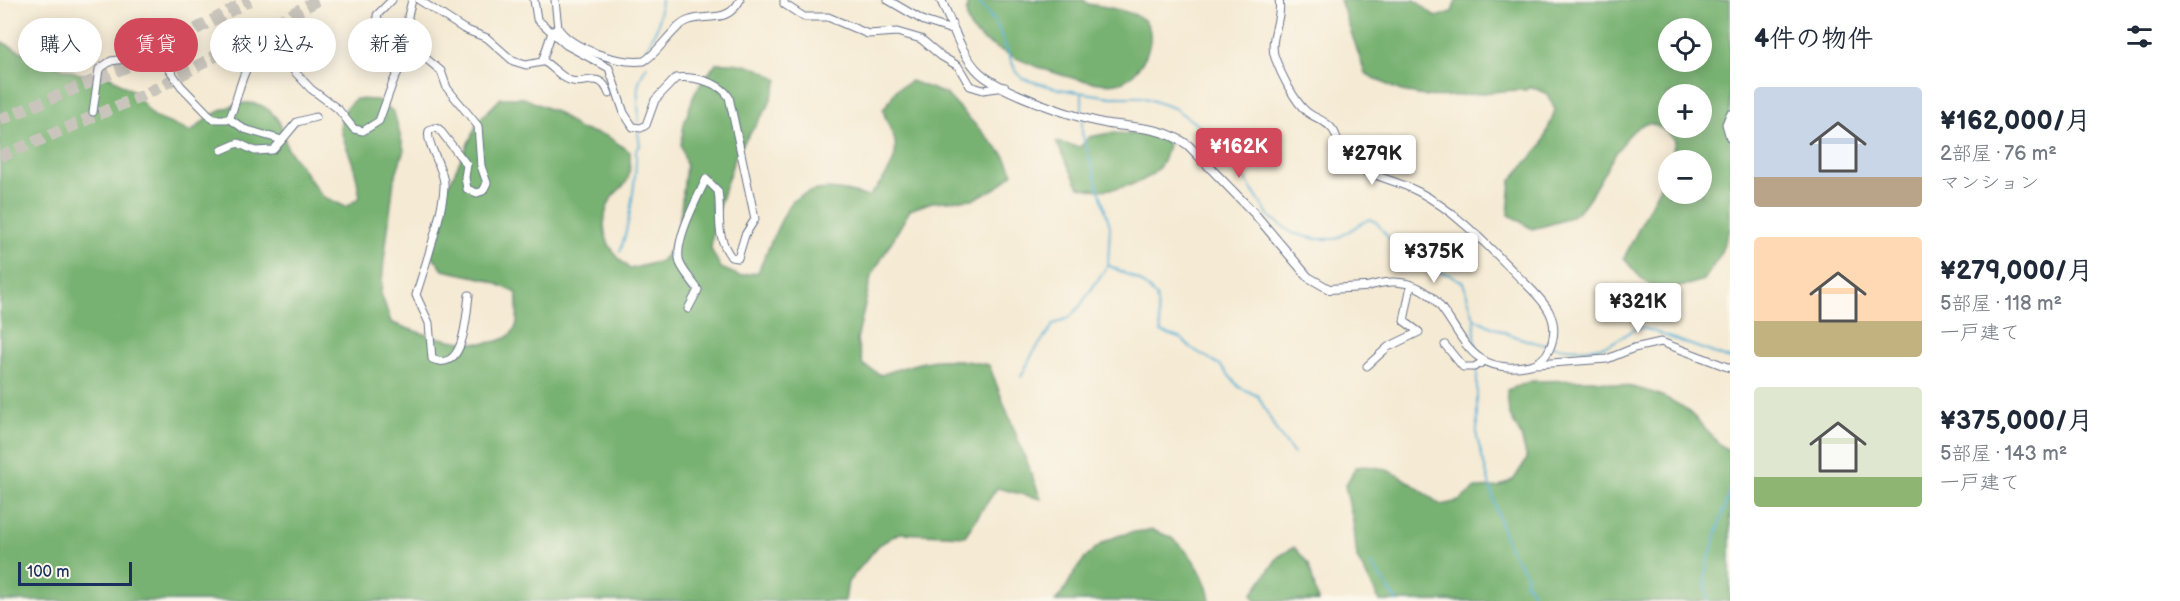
<!DOCTYPE html>
<html lang="ja">
<head>
<meta charset="utf-8">
<style>
  :root { --surface:#fff; --page:#f2f2f3; --text:#1f2937; --muted:#747a83; --accent:#d1495b }
  body { margin:0; font-family:"Balsamiq Sans","Klee One",sans-serif; background:var(--page); color:var(--text); height:100vh; display:flex; flex-direction:column; font-size:22px; white-space:nowrap }
  * { box-sizing:border-box; margin:0 }
  p { font-size:20px; color:var(--muted) }
  .icon { flex:none; width:33px; height:33px; fill:none; stroke:currentColor; stroke-width:2; stroke-linecap:round; stroke-linejoin:round }
  .map { position:relative; flex:1; overflow:hidden }
  .side { display:flex; flex-direction:column; background:var(--surface); width:450px }
  .side>* { flex:none }
  .banner { position:absolute; left:18px; top:18px; width:570px; height:54px; display:flex; gap:12px }
  .tools { position:absolute; left:1658px; top:18px; display:grid; gap:12px }
  .tools a { display:grid; place-items:center; width:54px; height:54px; border-radius:50%; background:var(--surface); box-shadow:0 3px 15px #0003; font-size:30px }
  .scale { position:absolute; left:18px; bottom:15px; width:114px; box-sizing:border-box; padding-left:6px; border:3px solid #1b2f5e; border-top:0; font-size:16px; line-height:21px; white-space:nowrap; color:#1b2f5e; -webkit-text-stroke:4px #fbf7ec; paint-order:stroke }
  .price { position:absolute; translate:-50% -51px; padding:0 14px; border-radius:6px; background:#fff; color:#222; font-size:20px; line-height:39px; filter:drop-shadow(0 2px 3px #0008) }
  .price::after { content:''; position:absolute; left:50%; top:36px; width:18px; height:14px; margin-left:-9px; background:inherit; clip-path:polygon(0 0,100% 0,50% 100%) }
  .price.selected { background:var(--accent); color:#fff }
  ul { padding:0; list-style:none }
  li { display:flex; align-items:center; gap:18px; height:150px; padding:0 24px }
  li span { display:grid; place-items:center; flex:none; width:168px; height:120px; border-radius:6px; color:#555 }
  li>.icon { margin-inline-start:auto }
  span .icon { width:72px; height:72px; fill:#fffc; stroke-width:1 }
  li b { font-size:26px }
  h2 { display:flex; justify-content:space-between; align-items:center; height:72px; padding:0 24px; font-size:26px }
  .tag { padding:0 21px; border-radius:27px; background:var(--surface); box-shadow:0 3px 15px #0003; font-size:21px; line-height:54px }
  .tag.selected { background:var(--accent); color:#fff }
  main { display:flex; flex:1; min-height:0 }
  .map>svg:first-child { display:block }
</style>
</head>
<body>
<main>
<div class="map">
<svg width="1730" height="601" viewBox="0 0 1730 601">
  <rect width="100%" height="100%" fill="#fbf7ec"/>
  <filter id="ink" filterUnits="userSpaceOnUse"><feTurbulence type="fractalNoise" baseFrequency=".0167" numOctaves="2"/><feDisplacementMap in="SourceGraphic" scale="12" xChannelSelector="R" yChannelSelector="G"/><feConvolveMatrix kernelMatrix="1 2 1 2 8 2 1 2 1" color-interpolation-filters="sRGB"/></filter>
  <filter id="wash" filterUnits="userSpaceOnUse"><feTurbulence type="fractalNoise" baseFrequency=".008" numOctaves="4" result="noise"/><feDisplacementMap in="SourceGraphic" scale="24" xChannelSelector="R" yChannelSelector="G"/><feGaussianBlur stdDeviation="1.35" result="paint"/><feColorMatrix in="noise" values="0 0 0 0 0 0 0 0 0 0 0 0 0 0 0 0 0 1.4 0 .05"/><feComposite in="paint" operator="in"/></filter>
  <g filter="url(#wash)">
    <rect width="100%" height="100%" fill="#f5ead3"/>
    <!-- forest -->
    <g fill="#78b272" stroke="#4a7068" stroke-width="1.5" fill-rule="evenodd">
      <path d="M 968,0 L 1084,0 L 1088,4 C 1101,6 1136,11 1145,21 C 1160,38 1140,76 1121,82 C 1092,92 986,53 970,27 C 965,19 966,9 968,0 Z"/>
      <path d="M 1340,0 L 1415,0 L 1436,17 L 1452,12 L 1456,0 L 1730,0 L 1730,229 L 1719,257 L 1704,280 C 1662,293 1652,295 1624,258 L 1668,170 L 1668,194 L 1701,194 L 1701,160 L 1671,160 L 1675,140 C 1669,135 1661,126 1652,124 C 1624,117 1597,198 1576,213 C 1565,222 1546,225 1532,229 L 1508,214 L 1511,180 L 1542,145 L 1555,110 L 1547,94 L 1530,86 L 1526,90 C 1489,89 1449,102 1413,94 C 1396,91 1380,81 1365,73 ZM 1668,28 L 1701,28 L 1701,62 L 1668,62 ZM 1668,94 L 1701,94 L 1701,128 L 1668,128 Z"/>
      <path d="M 0,41 L 38,60 L 86,76 L 107,75 L 133,91 L 154,117 L 191,132 C 213,111 254,86 277,119 C 285,129 283,139 288,149 L 322,196 L 346,207 L 360,197 C 358,187 357,177 354,168 C 347,141 327,122 355,99 L 377,100 L 394,112 L 404,150 L 394,180 L 384,261 L 381,293 L 391,322 C 415,333 503,361 516,326 C 519,318 516,303 517,293 L 486,279 L 443,270 L 432,255 L 445,193 L 479,120 L 501,98 L 524,98 L 558,113 L 579,129 L 607,136 L 630,152 C 630,160 631,174 627,181 C 623,188 615,192 611,199 C 596,228 607,250 630,269 L 661,261 L 671,249 L 679,226 L 686,165 L 681,145 L 684,124 L 695,92 L 716,63 C 740,62 759,66 778,80 L 768,107 L 736,154 L 714,221 L 711,249 L 721,268 L 740,276 L 758,272 C 765,257 783,210 793,201 C 814,183 845,189 868,197 C 881,183 899,163 895,142 C 894,134 886,122 883,110 L 897,89 L 911,81 L 946,94 L 1004,155 L 1013,173 L 998,187 L 974,199 L 932,202 L 910,210 L 871,277 L 857,340 L 863,365 L 881,375 C 925,359 943,355 989,365 L 1041,499 L 997,488 L 965,536 L 899,533 L 879,545 L 848,582 L 845,601 L 0,601 Z"/>
      <path d="M 1110,133 L 1165,135 L 1168,145 C 1166,151 1165,158 1162,163 C 1148,187 1103,194 1079,187 L 1056,142 L 1080,147 L 1089,137 Z"/>
      <path d="M 1594,380 C 1626,386 1664,390 1690,413 C 1704,425 1713,442 1730,451 L 1730,601 L 1380,601 L 1357,558 L 1353,521 L 1345,486 L 1356,467 C 1390,462 1414,486 1441,505 L 1459,501 L 1475,488 L 1498,487 L 1514,479 L 1527,459 L 1521,436 L 1509,414 L 1507,390 L 1532,381 Z"/>
      <path d="M 1152,530 C 1159,533 1169,535 1174,540 C 1193,554 1207,579 1210,601 L 1055,601 C 1066,592 1070,577 1079,566 C 1098,539 1121,532 1152,530 Z"/>
      <path d="M 1294,547 L 1309,564 L 1318,601 L 1255,601 L 1252,594 L 1278,557 Z"/>
    </g>
    <g fill="none" stroke-linecap="round" stroke-linejoin="round">
      <!-- stream -->
      <g stroke="#57afd4" stroke-width="2">
        <path d="M 977,0 L 996,23 L 1016,72 L 1023,79 L 1059,89 L 1111,97 L 1142,97 L 1174,108 L 1220,141 L 1269,216 L 1292,233 L 1316,239 L 1336,239 L 1369,219 L 1376,222 L 1407,262 L 1450,275 L 1463,282 L 1474,318 C 1509,337 1563,356 1604,346 C 1618,343 1627,330 1641,327 L 1730,359"/>
        <path d="M 645,53 L 658,25 L 661,0"/>
        <path d="M 1082,114 L 1082,93"/>
        <path d="M 638,122 C 641,97 631,90 647,66"/>
        <path d="M 620,252 C 629,227 637,176 636,150 L 640,146 L 638,132"/>
        <path d="M 1108,265 L 1140,281 L 1156,296 L 1161,332 L 1182,339 L 1191,348 L 1220,365 L 1239,387 L 1258,396 L 1278,433 L 1294,454"/>
        <path d="M 1474,318 L 1476,351"/>
        <path d="M 1477,368 L 1477,438 L 1501,526 L 1509,548 L 1527,575 L 1525,583 L 1530,588 L 1535,601"/>
        <path d="M 1021,377 L 1033,353 L 1054,324 L 1070,317 L 1080,306 L 1108,265 L 1110,226 L 1082,133 L 1082,120"/>
        <path d="M 1371,564 L 1397,601"/>
        <path d="M 1708,601 L 1705,578 L 1707,565 L 1730,490"/>
      </g>
    </g>
  </g>
  <g filter="url(#ink)">
    <g fill="none" stroke-linecap="round" stroke-linejoin="round">
      <!-- motorway-tunnel -->
      <g stroke="#c9c5bc" stroke-width="12" stroke-dasharray="12 6" stroke-linecap="butt">
        <path d="M 0,120 L 126,67 L 250,0"/>
        <path d="M 0,157 L 148,93 L 318,0"/>
      </g>
      <!-- minor casing -->
      <g stroke="#677087" stroke-width="9">
        <g id="minor">
          <path d="M 419,0 L 464,29 L 487,38 L 513,61 L 526,65 L 542,62 L 552,32"/>
          <path d="M 534,0 L 537,19 L 566,45 L 609,68 L 624,113 L 633,127 L 641,128 L 646,125 L 655,100 L 676,78 C 693,76 720,82 729,97 L 755,219 L 745,235 L 738,258 L 731,257 C 714,233 722,217 718,191 L 706,179 C 697,199 673,242 680,263 C 684,273 693,281 698,290 L 688,309"/>
          <path d="M 555,0 L 558,28"/>
          <path d="M 784,0 L 784,4 L 804,17 L 828,17 L 868,34 L 897,32 L 921,39 L 941,56 L 958,66 L 970,86 L 983,90 L 1005,87"/>
          <path d="M 888,0 L 924,21 L 955,31"/>
          <path d="M 1279,0 C 1283,19 1268,39 1275,58 C 1281,74 1294,101 1307,112 C 1316,119 1326,120 1333,130 C 1340,139 1338,154 1348,162 C 1368,176 1397,180 1419,192 C 1455,211 1486,244 1515,273 C 1537,296 1564,314 1550,348 C 1546,357 1539,363 1530,365 C 1445,383 1465,285 1395,282 C 1385,281 1374,285 1364,287"/>
          <path d="M 552,32 L 558,28 C 572,49 619,64 644,61 C 659,53 674,24 690,20 C 710,14 728,23 740,0"/>
          <path d="M 411,46 L 441,71 L 447,88 L 478,126 L 481,166 L 487,183 L 483,191 L 477,193 L 467,189 L 465,177 L 467,165 L 439,129 L 434,128 L 429,131 C 425,141 443,167 444,183 C 445,208 424,269 416,295 L 429,323 L 432,359 C 465,374 466,316 469,295"/>
          <path d="M 374,49 L 382,37 L 377,15 L 392,0"/>
          <path d="M 543,61 C 552,66 559,75 567,79 C 583,89 599,67 609,94"/>
          <path d="M 93,112 L 99,69 L 111,61 L 124,59 L 153,55 L 162,59 L 181,86 L 213,119 L 229,119 C 239,102 241,52 270,49 L 276,52 L 311,89 L 338,109 L 354,129 L 363,131 L 379,121 L 393,82 L 411,46 L 408,16 L 412,0"/>
          <path d="M 1730,114 L 1726,124 L 1730,138"/>
          <path d="M 230,119 L 244,129 L 282,140 L 297,122 L 316,117"/>
          <path d="M 222,150 L 238,143 L 255,151 L 273,150 L 282,140"/>
          <path d="M 1445,345 L 1463,367 L 1474,367 L 1483,362"/>
          <path d="M 1537,364 L 1607,359 L 1634,348 L 1661,342 L 1730,368"/>
          <path d="M 1367,366 L 1388,347 L 1419,332 L 1404,321 L 1411,285"/>
        </g>
      </g>
      <!-- tertiary casing -->
      <g stroke="#677087" stroke-width="10">
        <path id="tertiary" d="M 941,0 C 952,23 961,56 980,73 C 1002,93 1079,119 1109,124 C 1138,128 1162,127 1188,145 L 1254,213 L 1308,277 L 1329,289 L 1364,287"/>
      </g>
      <!-- minor -->
      <use href="#minor" stroke="#fff" stroke-width="7"/>
      <!-- tertiary -->
      <use href="#tertiary" stroke="#fff" stroke-width="8"/>
    </g>
  </g>
</svg>
<div class="tools">
<a><svg class="icon" aria-label="locate" viewBox="0 0 24 24"><circle cx="12" cy="12" r="6"/><path d="M12 2v4M12 18v4M2 12h4M18 12h4"/></svg></a>
<a>+</a>
<a>−</a>
</div>
<div class="scale">100 m</div>
<b class="price selected" style="left:1239px;top:179px">¥162K</b>
<b class="price" style="left:1372px;top:186px">¥279K</b>
<b class="price" style="left:1434px;top:284px">¥375K</b>
<b class="price" style="left:1638px;top:334px">¥321K</b>
<div class="banner">
<a class="tag">購入</a>
<a class="tag selected">賃貸</a>
<a class="tag">絞り込み</a>
<a class="tag">新着</a>
</div>
</div>
<section class="side">
<h2>4件の物件<svg class="icon" aria-label="filters" viewBox="0 0 24 24"><path d="M4 7h16M4 17h16"/><circle cx="9" cy="7" r="2"/><circle cx="15" cy="17" r="2"/></svg></h2>
<ul>
<li><span style="background:linear-gradient(#c9d6e8 75%,#b9a48a 0)"><svg class="icon" aria-label="home" viewBox="0 0 24 24"><path d="M3 11l9-7 9 7M6 9v11h12V9"/></svg></span><div><b>¥162,000/月</b><p>2部屋 · 76 m²</p><p>マンション</p></div></li>
<li><span style="background:linear-gradient(#ffd9b3 70%,#c2b280 0)"><svg class="icon" aria-label="home" viewBox="0 0 24 24"><path d="M3 11l9-7 9 7M6 9v11h12V9"/></svg></span><div><b>¥279,000/月</b><p>5部屋 · 118 m²</p><p>一戸建て</p></div></li>
<li><span style="background:linear-gradient(#dfe7d0 75%,#8fb573 0)"><svg class="icon" aria-label="home" viewBox="0 0 24 24"><path d="M3 11l9-7 9 7M6 9v11h12V9"/></svg></span><div><b>¥375,000/月</b><p>5部屋 · 143 m²</p><p>一戸建て</p></div></li>
</ul>
</section>
</main>
</body>
</html>
